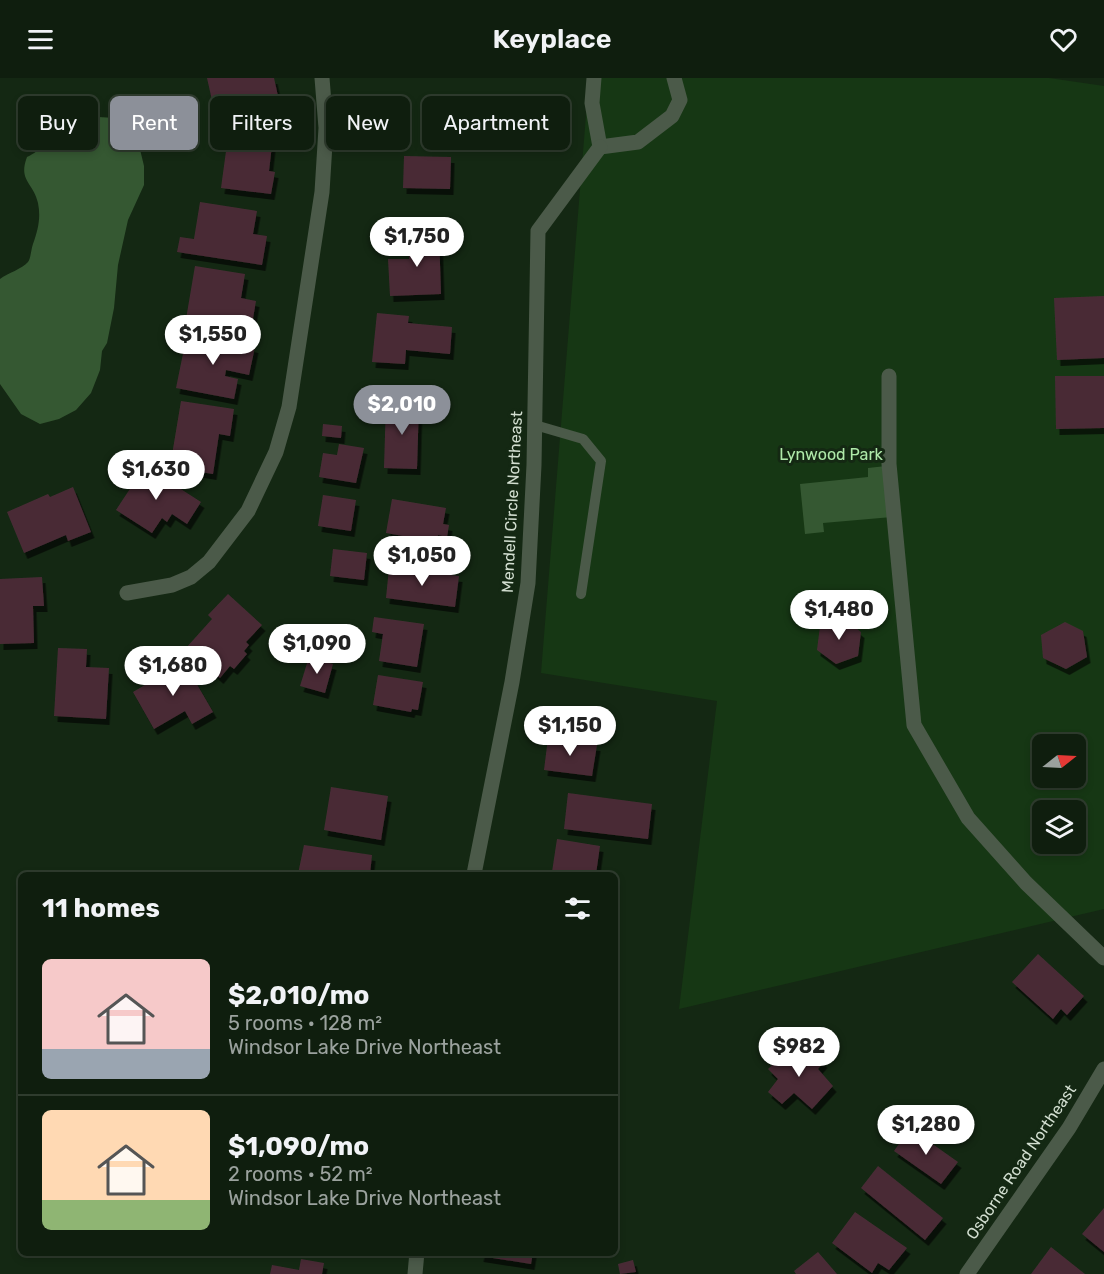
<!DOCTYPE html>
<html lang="en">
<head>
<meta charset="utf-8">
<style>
  :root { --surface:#0f1e0e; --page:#1d2b1c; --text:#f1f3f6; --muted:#9ba29e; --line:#2f3c2e; --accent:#8c9099 }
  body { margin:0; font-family:Rubik,sans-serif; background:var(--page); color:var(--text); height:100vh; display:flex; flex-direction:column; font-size:22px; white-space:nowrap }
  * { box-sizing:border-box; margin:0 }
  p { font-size:20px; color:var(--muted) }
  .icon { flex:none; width:33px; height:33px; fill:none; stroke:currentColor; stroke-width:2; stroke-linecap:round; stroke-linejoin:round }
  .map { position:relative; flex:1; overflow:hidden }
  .details { position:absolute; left:18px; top:794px; width:600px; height:384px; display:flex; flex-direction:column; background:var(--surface); border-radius:9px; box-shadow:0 3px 9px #0003,0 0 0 2px var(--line) }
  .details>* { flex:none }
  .guide { position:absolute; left:18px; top:18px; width:600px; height:54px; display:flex; gap:12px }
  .needle { width:39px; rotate:72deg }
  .controls { position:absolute; left:1032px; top:656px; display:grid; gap:12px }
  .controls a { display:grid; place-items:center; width:54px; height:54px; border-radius:9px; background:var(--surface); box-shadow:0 3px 9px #0003,0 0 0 2px var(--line); font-size:30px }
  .price { position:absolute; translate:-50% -51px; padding:0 14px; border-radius:21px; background:#fff; color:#222; font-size:20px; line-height:39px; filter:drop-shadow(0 2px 3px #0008) }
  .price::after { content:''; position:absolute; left:50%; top:36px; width:18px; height:14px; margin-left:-9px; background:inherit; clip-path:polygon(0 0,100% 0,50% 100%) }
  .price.on { background:var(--accent); color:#fff }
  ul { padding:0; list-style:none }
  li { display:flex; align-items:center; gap:18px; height:150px; padding:0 24px }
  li+li { border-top:2px solid var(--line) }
  li span { display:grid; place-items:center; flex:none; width:168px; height:120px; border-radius:9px; color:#555 }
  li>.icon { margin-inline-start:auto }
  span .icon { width:72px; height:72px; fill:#fffc; stroke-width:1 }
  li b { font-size:26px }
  h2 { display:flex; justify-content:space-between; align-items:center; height:72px; padding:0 24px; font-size:26px }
  .pill { padding:0 21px; border-radius:9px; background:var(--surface); box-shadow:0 3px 9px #0003,0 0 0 2px var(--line); font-size:21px; line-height:54px }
  .pill.on { background:var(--accent); color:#fff }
  header { display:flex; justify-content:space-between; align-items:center; height:78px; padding:0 24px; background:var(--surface); font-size:27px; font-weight:600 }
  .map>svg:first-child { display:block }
</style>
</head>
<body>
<header><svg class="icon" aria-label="menu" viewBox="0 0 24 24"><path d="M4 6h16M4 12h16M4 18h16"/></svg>Keyplace<svg class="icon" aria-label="heart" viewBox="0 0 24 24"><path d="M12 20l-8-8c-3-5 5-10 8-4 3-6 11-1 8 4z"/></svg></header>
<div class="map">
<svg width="1104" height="1196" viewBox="0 0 1104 1196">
  <defs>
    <filter id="shadow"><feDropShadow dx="3.5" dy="6" stdDeviation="0" flood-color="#0009"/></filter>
  </defs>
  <rect width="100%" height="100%" fill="#142813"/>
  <!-- green -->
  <path fill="#163714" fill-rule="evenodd" d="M 589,0 L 1049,0 L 1104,8 L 1104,831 L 679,931 L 717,623 L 541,595 ZM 1042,666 L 1076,666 L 1076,699 L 1042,699 ZM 1042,732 L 1076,732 L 1076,765 L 1042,765 Z"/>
  <!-- water -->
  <g fill="#355832">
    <path d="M 82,38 L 115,40 L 128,50 L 138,63 L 144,88 L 144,107 L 128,142 L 118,187 L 114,230 L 107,265 L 102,273 L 100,292 L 91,315 L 76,332 L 59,341 L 40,346 L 21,336 L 0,306 L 0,201 C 8,195 22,191 28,184 C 31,180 31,171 33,166 C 38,152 41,140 38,125 C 33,104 18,103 27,79 C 42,72 46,64 49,48 L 62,42 Z"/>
    <path d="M 886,388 L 892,439 L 823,445 L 824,454 L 805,456 L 800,406 L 868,399 L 868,390 Z"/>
  </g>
  <!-- building -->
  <g fill="#492c36" filter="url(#shadow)">
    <path d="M 207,0 L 274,0 L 278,18 L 214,31 Z"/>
    <path d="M 230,44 L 274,50 L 269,93 L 275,94 L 271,116 L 221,110 Z"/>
    <path d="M 404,78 L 451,79 L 450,111 L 403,110 Z"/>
    <path d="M 200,124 L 257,133 L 253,156 L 267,158 L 262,187 L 177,174 L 180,159 L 194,161 Z"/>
    <path d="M 439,154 L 441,216 L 390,218 L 388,181 L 409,181 L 408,156 Z"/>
    <path d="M 195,188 L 245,196 L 241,220 L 256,223 L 251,252 L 186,241 Z"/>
    <path d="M 1104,218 L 1104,280 L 1057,282 L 1054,220 Z"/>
    <path d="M 377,235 L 409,238 L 408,245 L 452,249 L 450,276 L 406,272 L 405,286 L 372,284 Z"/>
    <path d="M 187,256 L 255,269 L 249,297 L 226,292 L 225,298 L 238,301 L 234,321 L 176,310 Z"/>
    <path d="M 1055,298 L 1104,298 L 1104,350 L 1056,351 Z"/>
    <path d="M 181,323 L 234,331 L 230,358 L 219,356 L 213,396 L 170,389 Z"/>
    <path d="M 386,324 L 419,325 L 417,391 L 384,390 Z"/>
    <path d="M 323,346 L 342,348 L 341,360 L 322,358 Z"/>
    <path d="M 339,366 L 364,370 L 356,405 L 319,399 L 323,375 L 337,377 Z"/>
    <path d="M 145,388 L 201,424 L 187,446 L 172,436 L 167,444 L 162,440 L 152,455 L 116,432 Z"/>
    <path d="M 73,409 L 91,454 L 68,463 L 66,457 L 24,475 L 7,434 L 48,416 L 50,419 Z"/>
    <path d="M 323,417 L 356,422 L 351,453 L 318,448 Z"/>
    <path d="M 392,421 L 446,430 L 443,446 L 449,447 L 447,459 L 438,457 L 437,464 L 386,455 Z"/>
    <path d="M 333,471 L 367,475 L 364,502 L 330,498 Z"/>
    <path d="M 389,490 L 459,498 L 455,529 L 386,520 Z"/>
    <path d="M 42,499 L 44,528 L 33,528 L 34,565 L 0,566 L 0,501 Z"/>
    <path d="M 228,516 L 262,547 L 246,564 L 249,567 L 244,573 L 247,576 L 234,591 L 230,588 L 220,600 L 186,570 L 212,541 L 208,537 Z"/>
    <path d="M 374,539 L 424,546 L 417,589 L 379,583 L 383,556 L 372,554 Z"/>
    <path d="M 842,539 L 861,554 L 858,578 L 836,586 L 817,572 L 820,548 Z"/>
    <path d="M 1065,544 L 1083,553 L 1087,579 L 1066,591 L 1043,580 L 1041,557 Z"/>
    <path d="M 58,570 L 87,571 L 86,589 L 109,590 L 106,641 L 54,638 Z"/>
    <path d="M 309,579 L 333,586 L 325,615 L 300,608 Z"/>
    <path d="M 184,584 L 213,634 L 192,646 L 185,633 L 154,651 L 133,614 Z"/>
    <path d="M 378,597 L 423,604 L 418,632 L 412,631 L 411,634 L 373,627 Z"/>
    <path d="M 548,660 L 597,667 L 592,698 L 544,692 Z"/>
    <path d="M 331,709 L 388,718 L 381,762 L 324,752 Z"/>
    <path d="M 568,715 L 652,726 L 648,761 L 564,751 Z"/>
    <path d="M 557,761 L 600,768 L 596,796 L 552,794 Z"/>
    <path d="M 304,767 L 372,777 L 370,796 L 298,796 Z"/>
    <path d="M 1038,876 L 1084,918 L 1067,937 L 1061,931 L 1053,941 L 1012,904 Z"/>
    <path d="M 792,968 L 804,980 L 810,971 L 824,984 L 818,991 L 833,1008 L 812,1031 L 794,1015 L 782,1026 L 768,1014 L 778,1001 L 768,991 Z"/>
    <path d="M 910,1050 L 958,1084 L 941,1106 L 894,1073 Z"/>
    <path d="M 878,1088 L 943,1140 L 925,1162 L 861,1110 Z"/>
    <path d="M 1104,1130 L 1104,1174 L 1082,1156 Z"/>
    <path d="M 855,1134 L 907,1170 L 889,1192 L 878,1185 L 872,1195 L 832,1165 Z"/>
    <path d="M 1051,1169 L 1085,1196 L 1031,1196 Z"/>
    <path d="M 481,1174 L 533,1174 L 531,1186 L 480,1178 Z"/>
    <path d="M 818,1174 L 837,1196 L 796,1196 L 794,1193 Z"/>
    <path d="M 301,1181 L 324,1185 L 322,1196 L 270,1196 L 272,1187 L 299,1192 Z"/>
    <path d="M 633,1182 L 636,1194 L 620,1196 L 618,1186 Z"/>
  </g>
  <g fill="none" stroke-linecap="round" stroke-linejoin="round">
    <!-- lane -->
    <path stroke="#4b5a49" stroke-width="10" d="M 535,347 L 583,361 L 601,383 L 581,516"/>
    <!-- street -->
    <g stroke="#4b5a49" stroke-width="15">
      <path d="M 594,0 L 592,25 L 600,69"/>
      <path d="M 600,69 L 638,64 L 672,38 L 680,22 L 674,0"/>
      <path d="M 889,298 L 889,386 L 914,647 L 968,740 L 1026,805 L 1104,880"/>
      <path d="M 127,515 L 172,507 L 191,499 L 209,484 L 248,433 L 276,374 L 289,329 L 322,114 L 326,50 L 322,0"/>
      <path d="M 474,796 L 512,604 L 528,505 L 534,387 L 538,153 L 600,69"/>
      <path d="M 415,1196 L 417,1174"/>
      <path d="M 967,1196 L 1069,1050 L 1104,991"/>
    </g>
  </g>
  <g text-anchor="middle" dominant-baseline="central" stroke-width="6" stroke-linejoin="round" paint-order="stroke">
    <!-- park labels -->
    <g font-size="16" fill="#afe9a9" stroke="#142813">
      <text x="831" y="376">Lynwood Park</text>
    </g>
    <!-- street labels -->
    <g font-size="16" fill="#d2ded0" stroke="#142813">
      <text transform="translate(512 424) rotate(-87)">Mendell Circle Northeast</text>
      <text transform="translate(1021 1084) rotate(-56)">Osborne Road Northeast</text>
    </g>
  </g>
</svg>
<div class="controls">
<a><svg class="needle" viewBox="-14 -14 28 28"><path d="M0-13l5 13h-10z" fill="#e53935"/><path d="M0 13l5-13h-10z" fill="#9ba29e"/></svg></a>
<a><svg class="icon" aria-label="layers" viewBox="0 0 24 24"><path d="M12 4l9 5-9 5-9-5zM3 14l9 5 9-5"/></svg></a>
</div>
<b class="price" style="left:417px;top:190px">$1,750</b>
<b class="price" style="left:213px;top:288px">$1,550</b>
<b class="price on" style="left:402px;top:358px">$2,010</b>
<b class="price" style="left:156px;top:423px">$1,630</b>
<b class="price" style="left:422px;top:509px">$1,050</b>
<b class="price" style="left:839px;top:563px">$1,480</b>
<b class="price" style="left:317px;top:597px">$1,090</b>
<b class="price" style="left:173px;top:619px">$1,680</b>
<b class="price" style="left:570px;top:679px">$1,150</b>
<b class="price" style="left:799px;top:1000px">$982</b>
<b class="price" style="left:926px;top:1078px">$1,280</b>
<div class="guide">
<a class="pill">Buy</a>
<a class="pill on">Rent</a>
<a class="pill">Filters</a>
<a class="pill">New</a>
<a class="pill">Apartment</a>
</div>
<section class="details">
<h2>11 homes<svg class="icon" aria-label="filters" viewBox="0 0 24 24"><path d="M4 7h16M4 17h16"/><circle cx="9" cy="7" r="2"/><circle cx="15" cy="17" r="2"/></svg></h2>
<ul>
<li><span style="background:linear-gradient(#f6c9c9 75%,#9aa5b1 0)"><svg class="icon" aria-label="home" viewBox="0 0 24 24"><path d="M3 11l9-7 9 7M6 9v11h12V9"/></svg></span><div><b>$2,010/mo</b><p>5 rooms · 128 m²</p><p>Windsor Lake Drive Northeast</p></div></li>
<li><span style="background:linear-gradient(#ffd9b3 75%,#8fb573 0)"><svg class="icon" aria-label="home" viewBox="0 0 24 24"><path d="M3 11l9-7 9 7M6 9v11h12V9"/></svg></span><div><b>$1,090/mo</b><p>2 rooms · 52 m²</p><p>Windsor Lake Drive Northeast</p></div></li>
</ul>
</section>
</div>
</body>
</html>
